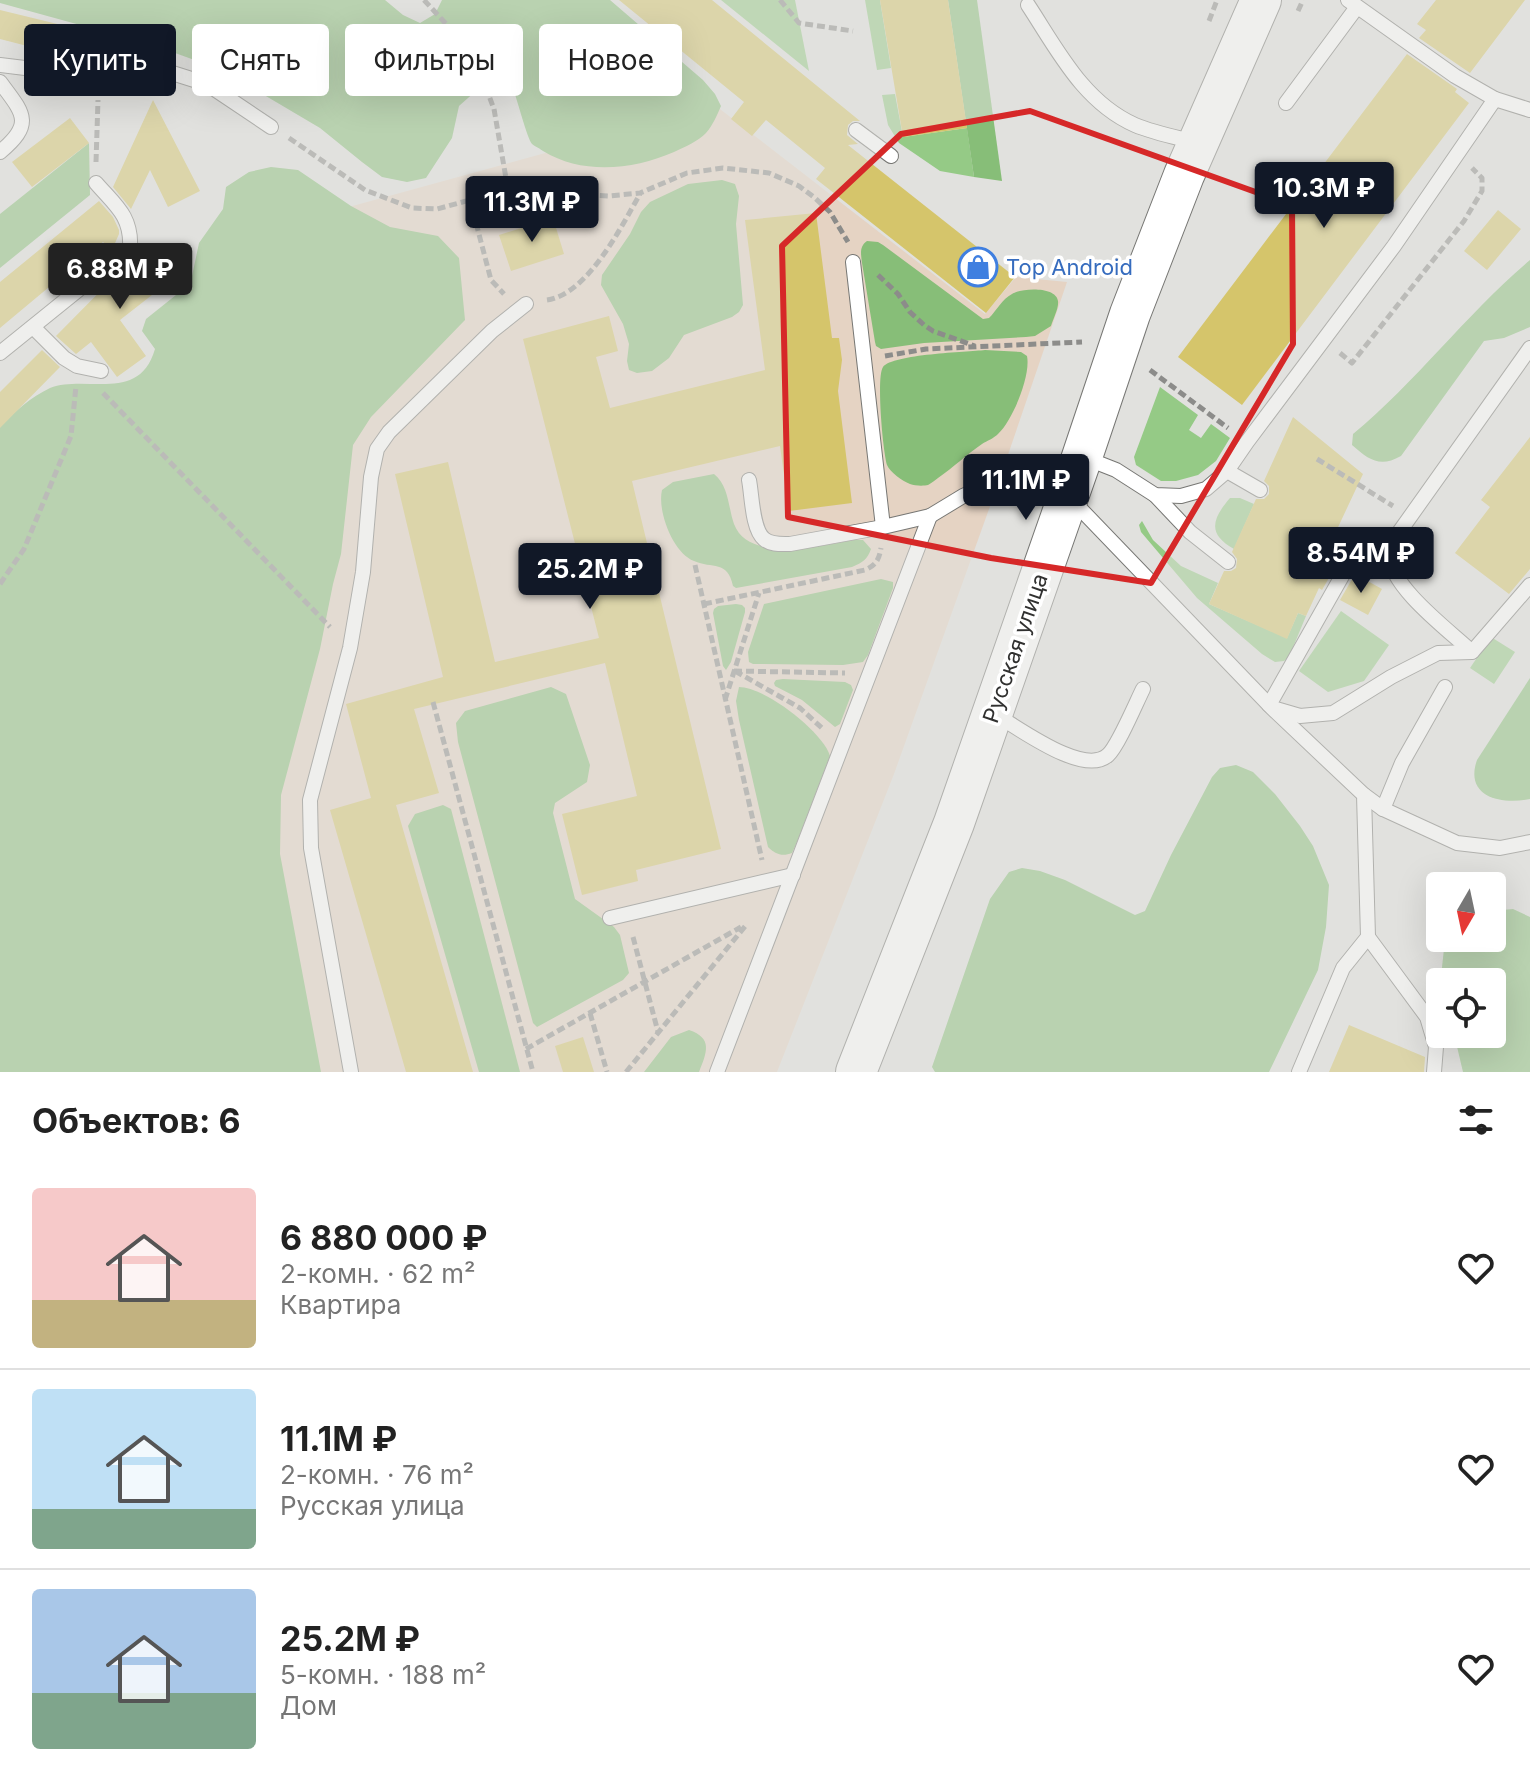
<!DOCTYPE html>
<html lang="ru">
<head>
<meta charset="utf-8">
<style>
  :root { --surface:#fff; --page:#f2f2f2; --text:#222; --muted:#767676; --line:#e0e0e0; --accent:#111827 }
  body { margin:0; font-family:Inter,sans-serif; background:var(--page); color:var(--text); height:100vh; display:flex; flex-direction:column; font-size:30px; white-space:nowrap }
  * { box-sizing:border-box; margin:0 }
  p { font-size:26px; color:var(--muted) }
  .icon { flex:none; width:44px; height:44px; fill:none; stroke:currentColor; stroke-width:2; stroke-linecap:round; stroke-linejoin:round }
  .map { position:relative; height:1072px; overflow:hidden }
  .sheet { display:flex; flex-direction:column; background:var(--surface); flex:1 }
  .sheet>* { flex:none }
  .guide { position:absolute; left:24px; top:24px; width:800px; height:72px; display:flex; gap:16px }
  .needle { width:52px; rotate:189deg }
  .buttons { position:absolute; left:1426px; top:872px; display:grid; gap:16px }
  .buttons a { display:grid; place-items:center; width:80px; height:80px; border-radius:8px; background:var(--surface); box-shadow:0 8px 32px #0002; font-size:40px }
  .price { position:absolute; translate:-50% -68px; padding:0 18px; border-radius:8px; background:var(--accent); color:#fff; font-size:26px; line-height:52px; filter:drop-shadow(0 2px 4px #0008) }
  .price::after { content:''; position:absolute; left:50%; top:48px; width:24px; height:18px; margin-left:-12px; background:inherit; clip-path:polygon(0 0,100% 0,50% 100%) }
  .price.active { background:#222; color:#fff }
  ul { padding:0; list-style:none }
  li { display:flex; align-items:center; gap:24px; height:200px; padding:0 32px }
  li+li { border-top:2px solid var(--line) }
  li span { display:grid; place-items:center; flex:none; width:224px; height:160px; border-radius:8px; color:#555 }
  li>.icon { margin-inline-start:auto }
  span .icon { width:96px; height:96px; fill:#fffc; stroke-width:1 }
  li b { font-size:34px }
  h2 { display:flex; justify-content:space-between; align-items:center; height:96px; padding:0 32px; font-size:34px }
  .chip { padding:0 28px; border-radius:8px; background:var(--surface); box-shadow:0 8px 32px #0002; font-size:28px; line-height:72px }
  .chip.active { background:var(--accent); color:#fff }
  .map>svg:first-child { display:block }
</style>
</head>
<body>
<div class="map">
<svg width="1530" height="1072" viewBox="0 0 1530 1072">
  <rect width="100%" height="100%" fill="#e1e1de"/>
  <!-- medical -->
  <path fill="#e5d3c3" d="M 716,106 L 985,314 L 1016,277 L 1067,282 L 998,484 L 894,774 L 777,1072 L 251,1072 L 265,230 Z"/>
  <!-- green -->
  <g fill="#95ca86">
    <path d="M 721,0 L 795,0 L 809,71 Z"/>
    <path d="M 865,0 L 880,0 L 891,68 L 877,70 Z"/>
    <path d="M 895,94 L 903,137 L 967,128 L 974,177 L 940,171 L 899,143 L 888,125 L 882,95 Z"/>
    <path d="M 1160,387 L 1198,415 L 1189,430 L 1201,438 L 1211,424 L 1230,438 L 1216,461 L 1198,475 L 1176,481 L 1161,481 L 1136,465 L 1134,457 Z"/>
    <path d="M 1230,498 L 1240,498 L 1254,504 L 1234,549 C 1207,534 1212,519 1230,498 Z"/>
    <path d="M 1142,521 L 1153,540 L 1181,566 L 1218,583 L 1209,604 L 1287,638 L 1298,613 L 1306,616 L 1289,657 L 1284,661 L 1275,662 L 1262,654 L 1197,598 L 1141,532 L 1139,525 Z"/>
    <path d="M 1341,611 L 1389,645 L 1364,681 L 1328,692 L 1299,671 Z"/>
    <path d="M 1491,637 L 1515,652 L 1494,684 L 1470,668 Z"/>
  </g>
  <!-- forest -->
  <g fill="#87be78">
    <path d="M 0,0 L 385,0 L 403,15 L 420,23 L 435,14 L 442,0 L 610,0 L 703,80 L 715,94 L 721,106 C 717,115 713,125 706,133 C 698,141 685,147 674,152 C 633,170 582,175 543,151 C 542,150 533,145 532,144 C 527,138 518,102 514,92 L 497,87 L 477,90 L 459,106 L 452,138 L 426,178 L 407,182 L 382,177 L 362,162 L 320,128 L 222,70 L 153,45 L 0,3 Z"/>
    <path d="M 948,0 L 977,0 L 1002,181 L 974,177 Z"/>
    <path d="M 89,143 L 90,195 L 0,268 L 0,214 Z"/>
    <path d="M 271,167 L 298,170 L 351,206 L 390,227 L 438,236 L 459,258 L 465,320 L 371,417 L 353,445 L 341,554 L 333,584 L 320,649 L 281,795 L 280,854 L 321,1072 L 0,1072 L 0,427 C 14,412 31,397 50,388 C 86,374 139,404 155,349 L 142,331 L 146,319 L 181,291 L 192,276 L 199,243 L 223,209 L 226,187 L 249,172 Z"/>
    <path d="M 722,180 L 735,184 L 739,196 L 736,224 L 743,305 L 739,312 L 732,317 L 684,335 L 669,358 L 652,371 L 637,373 L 629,370 L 627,361 L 629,344 L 623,324 L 601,285 L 602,275 L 630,234 L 641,212 L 650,202 L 688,184 Z"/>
    <path d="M 867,241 L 878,242 L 883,245 L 983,319 L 989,318 C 997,310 1002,299 1012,294 C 1021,288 1056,286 1058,301 C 1059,308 1053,319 1051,326 L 1035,336 L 1026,337 L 924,343 L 881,349 L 876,346 L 875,342 L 862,263 C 861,255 859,246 867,241 Z"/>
    <path d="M 1530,260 L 1530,327 L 1504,338 L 1484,341 L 1401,456 C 1380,468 1369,460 1352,445 L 1353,434 C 1417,381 1467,313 1530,260 Z"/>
    <path d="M 985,350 L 1021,352 L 1027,356 C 1031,375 1013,420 998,434 C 994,438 987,441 982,444 C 967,454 954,467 938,478 C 935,480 932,483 928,485 C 924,486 915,486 910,484 C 902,481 890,472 887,465 C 883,452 876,377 883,367 C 893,354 967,352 985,350 Z"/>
    <path d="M 714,474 C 729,486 728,507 734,524 C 749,564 823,545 854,540 L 863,540 L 871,549 C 867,560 863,562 852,567 L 736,588 L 733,586 C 728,560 712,569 694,561 C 673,553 657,511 662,490 L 673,482 Z"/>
    <path d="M 881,579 L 893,582 L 893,588 L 868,655 L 863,662 L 843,665 L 753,664 L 749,662 L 748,652 L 764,604 Z"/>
    <path d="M 736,604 L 742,605 L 745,608 L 745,612 L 731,662 L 726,670 L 723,666 L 713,613 L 714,609 L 718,606 Z"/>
    <path d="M 1530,678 L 1530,799 C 1501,805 1464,797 1477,760 Z"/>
    <path d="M 783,679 L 845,682 L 851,685 L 853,690 L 840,724 L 835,727 L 802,700 L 775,686 L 774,683 L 776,680 Z"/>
    <path d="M 551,687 L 566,694 L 590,765 L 587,782 L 555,803 L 553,813 L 575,899 L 614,927 L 620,935 L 629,973 L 623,980 L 537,1027 L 533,1023 L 458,742 L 456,723 L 465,711 Z"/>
    <path d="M 739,687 C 765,687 823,732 830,756 L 797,842 L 792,853 C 782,857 775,854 768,847 L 739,720 L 736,701 Z"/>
    <path d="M 1236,765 L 1253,772 L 1275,794 L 1300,826 L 1313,846 L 1329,885 L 1326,927 L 1318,970 L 1269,1072 L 935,1072 L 932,1067 L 990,899 L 1009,872 L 1022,868 L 1040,871 L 1065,880 L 1135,915 L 1145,911 L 1171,855 L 1212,777 L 1220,768 Z"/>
    <path d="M 443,805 L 451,809 L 520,1072 L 479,1072 L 408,826 L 415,814 Z"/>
    <path d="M 1513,909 L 1530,917 L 1530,1072 L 1463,1072 L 1454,1034 L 1492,1034 L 1492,982 L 1443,982 L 1441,976 L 1445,940 L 1446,938 L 1492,938 L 1492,911 Z"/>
    <path d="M 689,1030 C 713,1038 707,1052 699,1072 L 644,1072 L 671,1037 Z"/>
  </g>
  <!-- building -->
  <g fill="#d5c56b">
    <path d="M 619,0 L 712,0 L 860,121 L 853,121 L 848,125 L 847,135 L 858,144 L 848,145 L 1015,277 L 986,313 L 816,179 L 825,168 L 766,120 L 752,136 L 731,119 L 744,102 Z"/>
    <path d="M 880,0 L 948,0 L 967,128 L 903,137 Z"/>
    <path d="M 1436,0 L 1525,0 L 1470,73 L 1419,38 L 1426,30 L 1417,24 Z"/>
    <path d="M 0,10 L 123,40 L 130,54 L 127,62 L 105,66 L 0,39 Z"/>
    <path d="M 1407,54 L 1457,89 L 1455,92 L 1469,103 L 1242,405 L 1178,357 Z"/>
    <path d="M 153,100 L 200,191 L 168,207 L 150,170 L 131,209 L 113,187 Z"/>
    <path d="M 70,118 L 89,143 L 32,187 L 12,162 Z"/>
    <path d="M 99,201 L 113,217 L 119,230 L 119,234 L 112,250 L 103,242 L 0,328 L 0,282 Z"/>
    <path d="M 1498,210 L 1521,229 L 1487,270 L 1464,251 Z"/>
    <path d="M 816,213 L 832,338 L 839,338 L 842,360 L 838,391 L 852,503 L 789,511 L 780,446 L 632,481 L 721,849 L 636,870 L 638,881 L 582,895 L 562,814 L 637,796 L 605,663 L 414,709 L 439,793 L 396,805 L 473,1072 L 406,1072 L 330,810 L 371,798 L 346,704 L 443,677 L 395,474 L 448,462 L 495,662 L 599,638 L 523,339 L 609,316 L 618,351 L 596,357 L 610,408 L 765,370 L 745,220 Z"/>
    <path d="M 553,218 L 564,254 L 511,271 L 499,235 Z"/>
    <path d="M 166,248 L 184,270 L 120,320 L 146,356 L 117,377 L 91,342 L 76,354 L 56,336 L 139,252 L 147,262 Z"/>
    <path d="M 42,350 L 60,367 L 0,428 L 0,392 Z"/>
    <path d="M 1293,417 L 1363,474 L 1325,555 L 1332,558 L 1332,560 L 1337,564 L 1322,590 L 1319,588 L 1306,616 L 1298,613 L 1287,639 L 1209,604 L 1224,571 L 1231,571 L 1236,568 L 1237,559 L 1232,552 L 1256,499 L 1264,499 L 1269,494 L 1269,486 L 1264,481 Z"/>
    <path d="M 1530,437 L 1530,569 L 1509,594 L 1455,553 L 1490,507 L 1481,500 Z"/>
    <path d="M 1355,574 L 1382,589 L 1368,615 L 1340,600 Z"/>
    <path d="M 1349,1025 L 1425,1057 L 1424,1072 L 1329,1072 Z"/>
    <path d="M 583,1037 L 594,1072 L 563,1072 L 555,1046 Z"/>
  </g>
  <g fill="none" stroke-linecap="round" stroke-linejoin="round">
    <!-- lane casing -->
    <g stroke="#777774" stroke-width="16">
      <g id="lane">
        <path d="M 1348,0 L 1455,76 L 1495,99 L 1530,110"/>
        <path d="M 1028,5 C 1057,49 1083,102 1135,125 C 1154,133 1175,137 1195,142"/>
        <path d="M 0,65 L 98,77 L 137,70 L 169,72 L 207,84 L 271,127"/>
        <path d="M 0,82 C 23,113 35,123 0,152"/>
        <path d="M 1286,103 L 1357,7"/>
        <path d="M 856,130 L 891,156"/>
        <path d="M 853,262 L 883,527"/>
        <path d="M 33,327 L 64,358 L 77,366 L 101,371"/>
        <path d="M 0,353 L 130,248 C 132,216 115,205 96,183"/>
        <path d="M 1083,457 L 1116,470 L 1155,495 L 1181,496 L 1206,489 L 1227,471 L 1247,442 L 1394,246 L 1495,99"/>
        <path d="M 1227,471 L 1260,490"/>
        <path d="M 749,480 C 752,495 752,529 764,539 C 771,545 781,544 790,544 L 883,527 L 930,516 L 963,496 L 981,488 L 998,484 L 1033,485 L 1069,497 L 1272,708 L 1364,795 L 1368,937 L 1343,968 L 1299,1072"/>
        <path d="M 1155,495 L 1190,532 L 1228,562"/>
        <path d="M 1472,652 C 1451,632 1390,587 1390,556 C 1390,551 1394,543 1395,538 L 1530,348"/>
        <path d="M 1269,705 L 1359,546 L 1395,538"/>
        <path d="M 1276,709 L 1300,716 L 1333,713 L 1391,677 L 1438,653 L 1472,652 L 1530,585"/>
        <path d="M 996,715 C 1019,728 1084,777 1108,755 C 1118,746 1136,703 1143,689"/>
        <path d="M 1364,795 L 1383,809 L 1457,843 L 1500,848 L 1530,842"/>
        <path d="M 1383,809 L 1402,763 L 1445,687"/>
        <path d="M 610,918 L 793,875"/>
        <path d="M 1368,937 L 1427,1017 L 1436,1047 L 1434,1072"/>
        <path d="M 351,1072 L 311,848 L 310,800 L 350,648 L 363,572 L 371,477 L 377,449 L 389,432 L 492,331 L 526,304"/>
        <path d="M 717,1072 L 930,516"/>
      </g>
    </g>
    <!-- secondary casing -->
    <g stroke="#777774" stroke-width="42">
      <path id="secondary" d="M 856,1072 L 954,823 L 1082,457 L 1130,314 L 1184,175 L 1261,0"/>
    </g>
    <!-- path -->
    <g stroke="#8c8c8a" stroke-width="5" stroke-dasharray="8 4" stroke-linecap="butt">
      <path d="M 424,0 L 473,53 L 494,109 L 507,184"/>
      <path d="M 780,0 L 799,23 L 853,31"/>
      <path d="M 1298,11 L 1303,0"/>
      <path d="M 1209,21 L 1217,0"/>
      <path d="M 289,138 L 365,190 L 412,208 L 437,209 L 470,200 L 507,184 L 532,185 L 565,194 L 608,196 L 640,193 L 687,173 L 723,168 L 769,173 L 799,186 L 815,198 L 830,212 L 848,242"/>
      <path d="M 96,162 L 98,100"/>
      <path d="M 470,200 L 491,280 L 504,294"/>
      <path d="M 878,275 L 898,294 L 910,312 L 924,325 L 933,331 L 975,346"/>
      <path d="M 547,300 C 588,294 621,227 640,194"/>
      <path d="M 1340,353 L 1352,363 L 1464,221 L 1482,191 L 1482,178 L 1472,168"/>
      <path d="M 885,356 L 926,349 L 1082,342"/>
      <path d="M 1150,370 L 1228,428"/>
      <path d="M 103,393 L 330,627"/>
      <path d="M 1317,459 L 1393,506"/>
      <path d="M 695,565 L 762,860"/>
      <path d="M 0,584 L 24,549 L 71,436 L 76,386"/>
      <path d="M 704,604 L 865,570 C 876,565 879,560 881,548"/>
      <path d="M 734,671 L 845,673"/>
      <path d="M 735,671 L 800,708 L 823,729"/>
      <path d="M 725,700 L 759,593"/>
      <path d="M 433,702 L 533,1072"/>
      <path d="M 633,937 L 658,1032"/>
      <path d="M 590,1013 L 607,1072"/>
      <path d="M 526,1049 L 741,927"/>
      <path d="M 626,1072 L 747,924"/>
    </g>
    <!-- lane -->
    <use href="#lane" stroke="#fff" stroke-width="14"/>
    <!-- secondary -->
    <use href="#secondary" stroke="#fff" stroke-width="40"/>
  </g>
  <!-- marked area -->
  <path d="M0 0H1530V1072H0ZM 1030,111 L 1292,205 L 1293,344 L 1151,583 L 991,558 L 788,517 L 782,246 L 901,134 Z" fill="#e1e1de" fill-opacity=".55" fill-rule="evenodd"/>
  <path fill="none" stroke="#d62828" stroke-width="6" stroke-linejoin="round" d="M 1030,111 L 1292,205 L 1293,344 L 1151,583 L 991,558 L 788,517 L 782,246 L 901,134 Z"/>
  <!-- icons -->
  <defs>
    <g id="shop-ring" transform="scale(2)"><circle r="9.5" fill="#fff" stroke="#3f7fe0" stroke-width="1.5"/><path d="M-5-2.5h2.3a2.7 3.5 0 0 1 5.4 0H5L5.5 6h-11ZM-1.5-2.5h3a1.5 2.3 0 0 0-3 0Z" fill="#3f7fe0"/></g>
  </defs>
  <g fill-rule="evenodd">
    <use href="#shop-ring" x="978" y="267"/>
  </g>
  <g text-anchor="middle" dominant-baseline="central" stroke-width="7" stroke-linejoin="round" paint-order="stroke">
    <!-- shop labels -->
    <g font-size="22" fill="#366cbe" stroke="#fff" text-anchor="start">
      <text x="1006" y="267">Top Android</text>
    </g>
    <!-- street labels -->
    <g font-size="22" fill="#313130" stroke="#fff">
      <text transform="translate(1015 648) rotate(-71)">Русская улица</text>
    </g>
  </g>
</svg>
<div class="buttons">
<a><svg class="needle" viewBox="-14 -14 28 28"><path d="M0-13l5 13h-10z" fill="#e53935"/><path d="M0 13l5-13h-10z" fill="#767676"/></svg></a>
<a><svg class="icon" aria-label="locate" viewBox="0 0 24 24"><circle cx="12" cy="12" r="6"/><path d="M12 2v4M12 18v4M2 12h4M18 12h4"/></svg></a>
</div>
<b class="price" style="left:1324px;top:230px">10.3M ₽</b>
<b class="price" style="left:532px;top:244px">11.3M ₽</b>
<b class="price active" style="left:120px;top:311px">6.88M ₽</b>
<b class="price" style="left:1026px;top:522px">11.1M ₽</b>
<b class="price" style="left:1361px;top:595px">8.54M ₽</b>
<b class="price" style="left:590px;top:611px">25.2M ₽</b>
<div class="guide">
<a class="chip active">Купить</a>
<a class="chip">Снять</a>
<a class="chip">Фильтры</a>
<a class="chip">Новое</a>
</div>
</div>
<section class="sheet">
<h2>Объектов: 6<svg class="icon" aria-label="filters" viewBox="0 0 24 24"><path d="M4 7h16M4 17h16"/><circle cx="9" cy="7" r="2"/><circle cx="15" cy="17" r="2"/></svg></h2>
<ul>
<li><span style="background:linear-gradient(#f6c9c9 70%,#c2b280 0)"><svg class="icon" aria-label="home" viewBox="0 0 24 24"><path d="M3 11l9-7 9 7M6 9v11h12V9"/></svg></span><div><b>6 880 000 ₽</b><p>2-комн. · 62 m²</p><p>Квартира</p></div><svg class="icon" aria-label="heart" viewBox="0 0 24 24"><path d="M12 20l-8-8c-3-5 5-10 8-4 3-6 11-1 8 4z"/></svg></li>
<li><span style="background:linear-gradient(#bfe0f5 75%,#7fa58c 0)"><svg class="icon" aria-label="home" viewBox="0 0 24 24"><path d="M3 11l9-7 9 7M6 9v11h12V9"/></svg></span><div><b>11.1M ₽</b><p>2-комн. · 76 m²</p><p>Русская улица</p></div><svg class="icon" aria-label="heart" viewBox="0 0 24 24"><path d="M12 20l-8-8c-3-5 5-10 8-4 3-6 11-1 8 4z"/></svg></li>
<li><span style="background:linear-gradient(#a9c7e8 65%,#7fa58c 0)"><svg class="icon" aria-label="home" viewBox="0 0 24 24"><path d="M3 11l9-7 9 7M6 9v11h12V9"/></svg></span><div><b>25.2M ₽</b><p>5-комн. · 188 m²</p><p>Дом</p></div><svg class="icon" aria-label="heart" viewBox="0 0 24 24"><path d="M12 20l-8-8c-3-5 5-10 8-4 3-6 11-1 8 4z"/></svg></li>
</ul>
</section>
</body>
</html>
